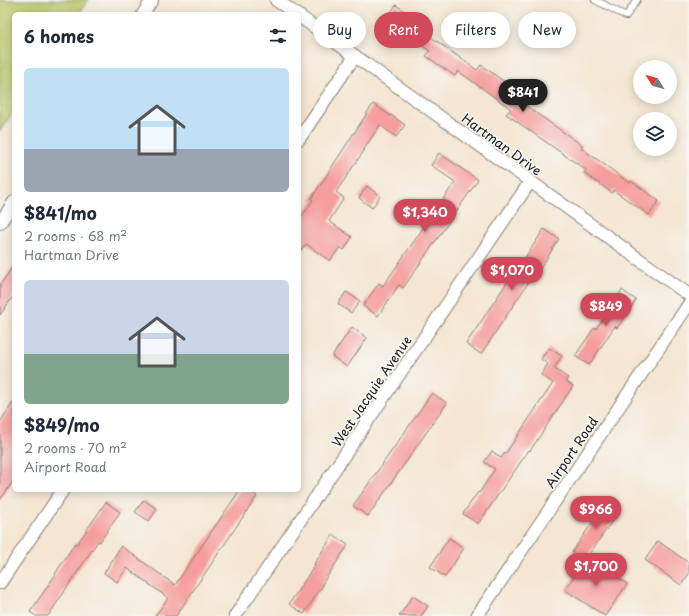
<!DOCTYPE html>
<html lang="en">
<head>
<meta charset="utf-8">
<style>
  :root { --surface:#fff; --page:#f2f2f3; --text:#1f2937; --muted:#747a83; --accent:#d1495b }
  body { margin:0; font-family:"Playpen Sans",sans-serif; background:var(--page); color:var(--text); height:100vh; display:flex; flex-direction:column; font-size:15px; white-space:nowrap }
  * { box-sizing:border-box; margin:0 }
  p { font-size:13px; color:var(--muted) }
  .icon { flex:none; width:22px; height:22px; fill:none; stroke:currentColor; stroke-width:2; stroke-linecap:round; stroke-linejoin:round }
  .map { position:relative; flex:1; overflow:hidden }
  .sheet { position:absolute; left:12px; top:12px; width:289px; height:480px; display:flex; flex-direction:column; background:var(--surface); border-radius:6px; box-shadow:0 2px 10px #0003 }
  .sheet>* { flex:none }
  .banner { position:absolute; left:313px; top:12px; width:316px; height:36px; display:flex; gap:8px }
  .needle { width:26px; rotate:307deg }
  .controls { position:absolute; left:633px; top:60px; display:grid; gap:8px }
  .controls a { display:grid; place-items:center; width:44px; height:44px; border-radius:50%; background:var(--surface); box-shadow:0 2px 10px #0003; font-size:20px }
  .price { position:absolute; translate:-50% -34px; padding:0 9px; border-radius:14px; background:var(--accent); color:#fff; font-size:13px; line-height:26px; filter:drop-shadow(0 1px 2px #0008) }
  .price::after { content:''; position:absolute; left:50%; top:24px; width:12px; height:9px; margin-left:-6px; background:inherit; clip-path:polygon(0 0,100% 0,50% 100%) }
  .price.current { background:#222; color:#fff }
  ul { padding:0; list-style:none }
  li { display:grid; align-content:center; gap:8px; height:212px; padding:0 12px }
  li span { display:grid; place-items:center; height:124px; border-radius:6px; color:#555 }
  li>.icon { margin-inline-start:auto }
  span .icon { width:72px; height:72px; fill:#fffc; stroke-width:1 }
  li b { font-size:17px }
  h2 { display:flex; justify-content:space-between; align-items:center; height:48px; padding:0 12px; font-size:17px }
  .pill { padding:0 14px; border-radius:18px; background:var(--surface); box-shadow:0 2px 10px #0003; font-size:14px; line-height:36px }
  .pill.current { background:var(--accent); color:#fff }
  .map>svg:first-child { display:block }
</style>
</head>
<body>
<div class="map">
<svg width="689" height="616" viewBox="0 0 689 616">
  <rect width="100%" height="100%" fill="#f6f6f2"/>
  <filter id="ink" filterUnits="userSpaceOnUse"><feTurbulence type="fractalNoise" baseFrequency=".025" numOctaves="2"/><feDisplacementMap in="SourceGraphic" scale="8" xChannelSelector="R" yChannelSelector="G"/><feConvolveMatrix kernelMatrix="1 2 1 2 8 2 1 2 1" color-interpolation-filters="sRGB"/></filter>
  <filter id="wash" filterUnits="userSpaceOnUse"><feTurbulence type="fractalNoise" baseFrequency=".012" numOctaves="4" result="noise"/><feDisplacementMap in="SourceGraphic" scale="16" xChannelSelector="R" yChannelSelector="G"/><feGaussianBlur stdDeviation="0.9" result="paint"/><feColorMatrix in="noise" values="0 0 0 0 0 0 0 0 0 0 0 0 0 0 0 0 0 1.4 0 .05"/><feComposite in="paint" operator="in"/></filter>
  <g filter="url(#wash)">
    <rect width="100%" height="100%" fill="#f4e6d2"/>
    <!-- green -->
    <path fill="#b7c567" stroke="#6a7042" d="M 0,0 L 88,0 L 79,14 L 14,14 L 14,110 L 0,131 Z"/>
    <g id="blocks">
      <!-- building -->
      <g fill="#f69e9d">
        <path d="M 396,5 L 424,25 L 421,30 L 477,70 L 481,65 L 509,85 L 505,91 L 583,146 L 581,148 L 630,183 L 631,181 L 659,201 L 649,215 L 613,190 L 612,193 L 584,173 L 586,170 L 506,114 L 511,109 L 458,71 L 455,76 L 426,56 L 430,51 L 385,20 Z"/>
        <path d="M 373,104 L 391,116 L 391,115 L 405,125 L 396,137 L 380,125 L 362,152 L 363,152 L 336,192 L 344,198 L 329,221 L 352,237 L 344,250 L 340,247 L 330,261 L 306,244 L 299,253 L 299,220 L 313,200 L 311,199 Z"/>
        <path d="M 439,153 L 478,180 L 403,288 L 399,285 L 378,316 L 363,306 L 379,283 L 383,286 L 455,182 L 431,165 Z"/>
        <path d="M 367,186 L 380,196 L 372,208 L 359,198 Z"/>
        <path d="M 544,229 L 559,239 L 540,269 L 538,268 L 481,354 L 466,344 L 516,269 L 517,270 Z"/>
        <path d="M 14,265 L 14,295 L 0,315 L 0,285 Z"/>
        <path d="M 622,290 L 636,300 L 617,328 L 615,326 L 589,365 L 575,356 L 594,328 L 596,329 Z"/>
        <path d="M 346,292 L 360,301 L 351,313 L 338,304 Z"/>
        <path d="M 352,327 L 367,338 L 347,367 L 332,356 Z"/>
        <path d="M 549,348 L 562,356 L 554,368 L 568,378 L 565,381 L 573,386 L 530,451 L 529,450 L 478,524 L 463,514 L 478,492 L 479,493 L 495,469 L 484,462 L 492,451 L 501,458 L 505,453 L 506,453 L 553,383 L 541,375 L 548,364 L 541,359 Z"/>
        <path d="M 432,393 L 447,403 L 368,516 L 353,506 Z"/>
        <path d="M 14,401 L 14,480 L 0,500 L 0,422 Z"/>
        <path d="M 240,490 L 248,490 L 257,496 L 176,616 L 155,616 L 168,598 L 127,568 L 117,582 L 104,573 L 121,546 L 175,585 Z"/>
        <path d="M 144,500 L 157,509 L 149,521 L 135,512 Z"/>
        <path d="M 608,500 L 621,508 L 585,560 L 572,552 Z"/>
        <path d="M 106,502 L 120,512 L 100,542 L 98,541 L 48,616 L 36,616 L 30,612 L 56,574 L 55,574 L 75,543 L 77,544 Z"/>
        <path d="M 333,535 L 348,545 L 322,584 L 323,585 L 304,614 L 289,604 L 315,565 L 314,564 Z"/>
        <path d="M 449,538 L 464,548 L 445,577 L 430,567 Z"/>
        <path d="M 658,541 L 689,563 L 689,574 L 681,585 L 645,560 Z"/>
        <path d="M 587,557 L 627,584 L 605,616 L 565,590 Z"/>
        <path d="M 413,596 L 428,606 L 421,616 L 399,616 Z"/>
      </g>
    </g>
  </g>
  <g filter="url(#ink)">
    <use href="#blocks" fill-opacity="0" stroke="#888177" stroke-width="1"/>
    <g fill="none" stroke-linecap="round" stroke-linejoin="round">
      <!-- lane casing -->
      <g stroke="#888177" stroke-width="8">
        <path id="lane" d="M 595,0 L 626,16 L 637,0"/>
      </g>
      <!-- street casing -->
      <g stroke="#888177" stroke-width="14">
        <g id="street">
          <path d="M 276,0 L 296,14"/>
          <path d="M 143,14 L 152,0"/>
          <path d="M 299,16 L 689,295"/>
          <path d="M 299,139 L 355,56"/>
          <path d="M 0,223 L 14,202"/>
          <path d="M 0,583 L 63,490"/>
          <path d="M 235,616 L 530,182"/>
          <path d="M 477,616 L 689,304"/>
        </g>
      </g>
      <!-- lane -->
      <use href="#lane" stroke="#fff" stroke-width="6"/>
      <!-- street -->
      <use href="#street" stroke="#fff" stroke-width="12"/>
    </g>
  </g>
  <g text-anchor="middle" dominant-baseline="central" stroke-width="3.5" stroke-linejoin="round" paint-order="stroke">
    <!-- street labels -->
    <g font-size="13" fill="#1c1c1c" stroke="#f6f6f2">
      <text transform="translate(502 144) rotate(36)">Hartman Drive</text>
      <text transform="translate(371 391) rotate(-56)">West Jacquie Avenue</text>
      <text transform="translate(571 452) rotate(-56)">Airport Road</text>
    </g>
  </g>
</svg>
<div class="controls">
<a><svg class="needle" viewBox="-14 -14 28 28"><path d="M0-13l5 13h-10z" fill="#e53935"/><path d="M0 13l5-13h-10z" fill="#747a83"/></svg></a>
<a><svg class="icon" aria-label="layers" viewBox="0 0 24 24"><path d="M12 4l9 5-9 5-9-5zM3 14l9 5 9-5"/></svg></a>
</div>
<b class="price current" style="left:523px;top:113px">$841</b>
<b class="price" style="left:425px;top:233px">$1,340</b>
<b class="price" style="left:512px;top:291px">$1,070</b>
<b class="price" style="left:606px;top:327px">$849</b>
<b class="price" style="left:596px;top:530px">$966</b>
<b class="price" style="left:596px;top:587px">$1,700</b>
<div class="banner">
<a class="pill">Buy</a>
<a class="pill current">Rent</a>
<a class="pill">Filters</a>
<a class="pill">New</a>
</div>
<section class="sheet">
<h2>6 homes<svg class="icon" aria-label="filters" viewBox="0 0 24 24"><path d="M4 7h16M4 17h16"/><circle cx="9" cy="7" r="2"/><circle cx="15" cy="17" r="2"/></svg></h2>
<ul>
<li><span style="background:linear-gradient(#bfe0f5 65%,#9aa5b1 0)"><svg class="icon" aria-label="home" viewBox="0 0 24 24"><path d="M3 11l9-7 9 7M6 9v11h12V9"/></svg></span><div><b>$841/mo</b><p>2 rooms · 68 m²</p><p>Hartman Drive</p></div></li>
<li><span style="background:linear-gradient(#c9d6e8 60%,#7fa58c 0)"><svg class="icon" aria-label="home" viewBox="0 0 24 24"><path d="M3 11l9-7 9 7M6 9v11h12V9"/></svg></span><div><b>$849/mo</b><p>2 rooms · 70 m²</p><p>Airport Road</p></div></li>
</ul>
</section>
</div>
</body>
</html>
